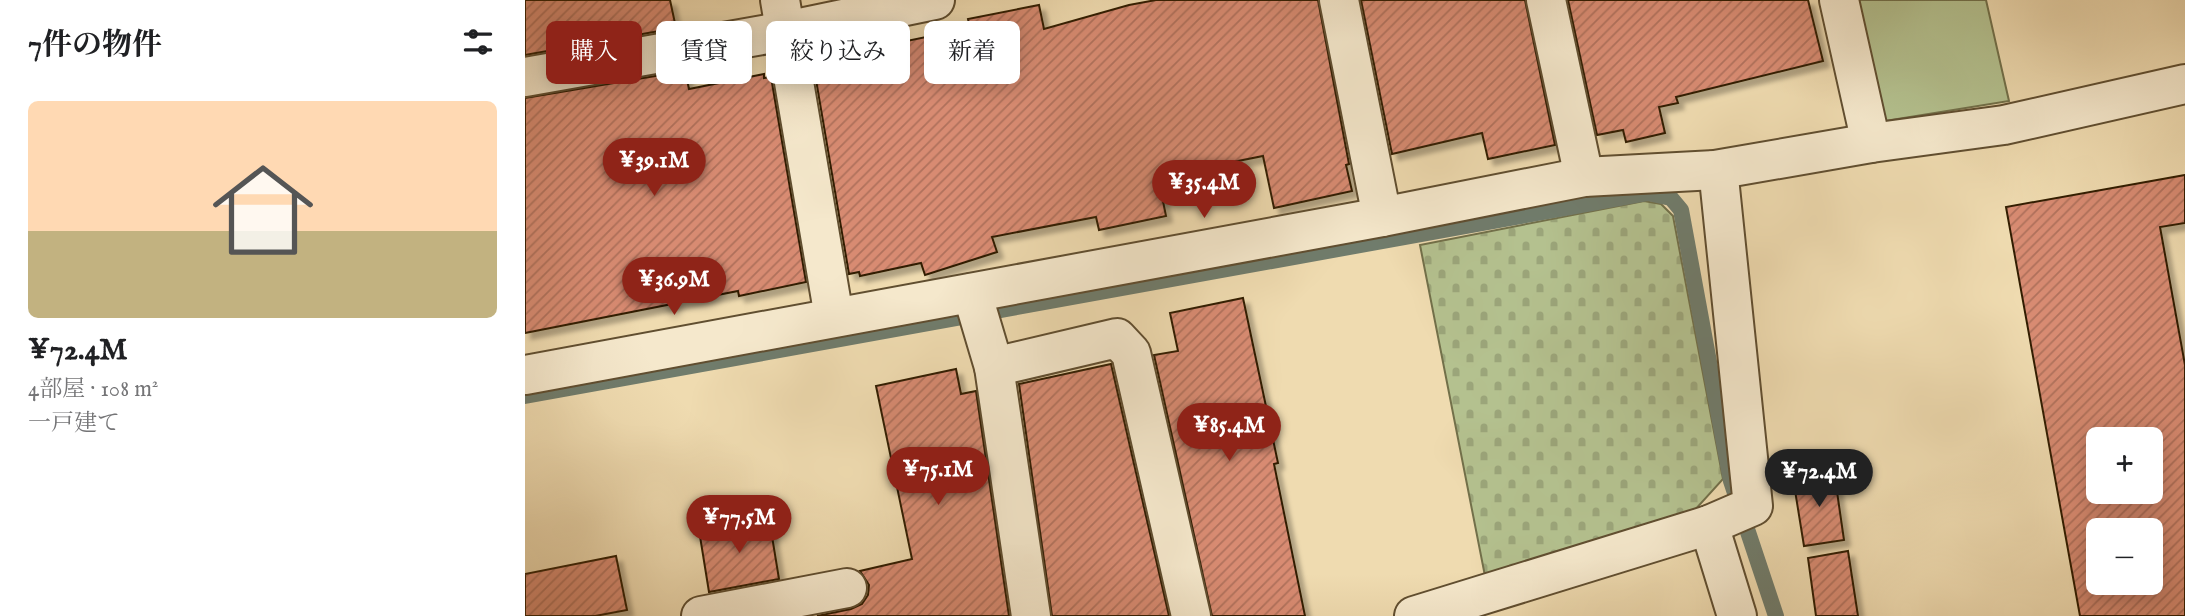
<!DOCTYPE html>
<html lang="ja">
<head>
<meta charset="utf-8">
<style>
  :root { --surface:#fff; --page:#f6f6f6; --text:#202124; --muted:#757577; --line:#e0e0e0; --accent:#8f2418 }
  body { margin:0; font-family:"IM FELL English","Noto Serif JP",serif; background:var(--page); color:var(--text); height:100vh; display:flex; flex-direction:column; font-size:26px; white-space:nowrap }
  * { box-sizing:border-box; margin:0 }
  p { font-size:23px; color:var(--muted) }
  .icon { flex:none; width:38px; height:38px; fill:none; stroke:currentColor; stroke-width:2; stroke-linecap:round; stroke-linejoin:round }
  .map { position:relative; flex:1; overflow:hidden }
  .panel { display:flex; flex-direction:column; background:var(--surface); width:525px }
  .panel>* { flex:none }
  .top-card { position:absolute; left:21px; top:21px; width:665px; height:63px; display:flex; gap:14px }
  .controls { position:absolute; left:1561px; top:427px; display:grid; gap:14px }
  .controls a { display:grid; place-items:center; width:77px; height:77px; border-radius:10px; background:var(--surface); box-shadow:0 4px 18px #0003; font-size:35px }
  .price { position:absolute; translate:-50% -60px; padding:0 16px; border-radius:24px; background:var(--accent); color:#fff; font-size:23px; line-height:46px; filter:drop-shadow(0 2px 4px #0008) }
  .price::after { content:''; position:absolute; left:50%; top:42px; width:21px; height:16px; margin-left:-10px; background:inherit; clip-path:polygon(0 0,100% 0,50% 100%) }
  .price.on { background:#222; color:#fff }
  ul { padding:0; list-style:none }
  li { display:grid; align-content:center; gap:14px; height:371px; padding:0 28px }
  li+li { border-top:2px solid var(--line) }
  li span { display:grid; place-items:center; height:217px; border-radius:10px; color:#555 }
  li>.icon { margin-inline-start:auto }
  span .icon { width:126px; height:126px; fill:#fffc; stroke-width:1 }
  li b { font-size:30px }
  h2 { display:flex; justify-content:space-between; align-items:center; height:84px; padding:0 28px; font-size:30px }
  .tag { padding:0 24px; border-radius:10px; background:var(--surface); box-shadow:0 4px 18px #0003; font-size:24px; line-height:63px }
  .tag.on { background:var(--accent); color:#fff }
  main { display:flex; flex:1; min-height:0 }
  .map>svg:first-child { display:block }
</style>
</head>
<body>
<main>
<section class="panel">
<h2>7件の物件<svg class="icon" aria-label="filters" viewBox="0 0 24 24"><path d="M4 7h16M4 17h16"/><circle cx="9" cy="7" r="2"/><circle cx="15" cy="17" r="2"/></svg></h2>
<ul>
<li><span style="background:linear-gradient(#ffd9b3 60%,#c2b280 0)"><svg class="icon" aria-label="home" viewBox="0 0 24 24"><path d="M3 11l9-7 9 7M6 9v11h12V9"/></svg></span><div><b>¥72.4M</b><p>4部屋 · 108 m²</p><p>一戸建て</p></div></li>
</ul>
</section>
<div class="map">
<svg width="1660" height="616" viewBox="0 0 1660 616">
  <defs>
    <pattern id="cemetery-stones" width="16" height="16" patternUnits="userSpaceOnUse" patternTransform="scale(1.75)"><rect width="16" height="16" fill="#b4c18f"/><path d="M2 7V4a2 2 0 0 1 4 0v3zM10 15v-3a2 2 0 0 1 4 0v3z" fill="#9ba57a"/></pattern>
    <pattern id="building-hatch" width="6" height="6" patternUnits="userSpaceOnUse" patternTransform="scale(1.75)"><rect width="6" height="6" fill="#d88b72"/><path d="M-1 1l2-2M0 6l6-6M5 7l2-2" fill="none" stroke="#b0715c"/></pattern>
    <filter id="shadow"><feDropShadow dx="6" dy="6" stdDeviation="2" flood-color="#0004"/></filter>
  </defs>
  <rect width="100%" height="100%" fill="#efdbb0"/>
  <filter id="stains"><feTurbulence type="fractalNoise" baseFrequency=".00286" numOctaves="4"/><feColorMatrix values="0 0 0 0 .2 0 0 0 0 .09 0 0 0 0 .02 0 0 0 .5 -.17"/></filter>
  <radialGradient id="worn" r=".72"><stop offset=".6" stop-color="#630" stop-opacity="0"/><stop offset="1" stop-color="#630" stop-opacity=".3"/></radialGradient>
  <!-- cemetery -->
  <path fill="url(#cemetery-stones)" stroke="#72704a" stroke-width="2" d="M 1119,201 L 1136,204 L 1148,216 L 1198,479 L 1168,512 L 960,576 L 895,245 Z"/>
  <!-- park -->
  <path fill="#b4c18f" stroke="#72704a" stroke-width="2" d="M 1327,0 L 1461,0 L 1484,101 L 1354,122 Z"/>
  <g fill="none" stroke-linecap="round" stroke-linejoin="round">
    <!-- stream -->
    <path stroke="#707c6c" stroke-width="16" d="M 0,396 L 1123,193 L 1146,198 L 1156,210 L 1206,481 L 1251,616"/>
  </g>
  <!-- building -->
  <g fill="url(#building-hatch)" stroke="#311f06" stroke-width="2" fill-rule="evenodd" filter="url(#shadow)">
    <path d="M 0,0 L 145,0 L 151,28 L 0,55 Z"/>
    <path d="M 631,0 L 793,0 L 824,164 L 821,165 L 827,191 L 749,208 L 738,156 L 633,177 L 641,216 L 574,230 L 571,217 L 467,237 L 472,252 L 400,275 L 396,263 L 335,276 L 334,272 L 324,274 L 289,68 L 368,52 L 367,44 L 445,28 L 443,19 L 514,5 L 519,29 L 604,5 Z"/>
    <path d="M 836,0 L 1000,0 L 1030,145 L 963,159 L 957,133 L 867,154 Z"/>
    <path d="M 1043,0 L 1283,0 L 1298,61 L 1151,97 L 1153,103 L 1134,107 L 1140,133 L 1101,142 L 1098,130 L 1072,135 Z"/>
    <path d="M 160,71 L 164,89 L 239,74 L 239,78 L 246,77 L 281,282 L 214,296 L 213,291 L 0,333 L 0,98 Z"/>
    <path d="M 1660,175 L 1660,223 L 1635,227 L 1660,365 L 1660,616 L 1555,616 L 1481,207 ZM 1573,439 L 1626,439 L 1626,492 L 1573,492 ZM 1573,530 L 1626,530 L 1626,583 L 1573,583 Z"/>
    <path d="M 718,298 L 753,463 L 749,464 L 780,616 L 687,616 L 629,355 L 653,351 L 645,313 Z"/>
    <path d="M 586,364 L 644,616 L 527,616 L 494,384 Z"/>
    <path d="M 431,369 L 436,394 L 451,391 L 484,616 L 292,616 L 326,609 L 337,604 L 343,595 L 344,585 L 335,571 L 387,559 L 351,386 Z"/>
    <path d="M 1309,471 L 1319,540 L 1279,546 L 1268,478 Z"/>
    <path d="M 244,518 L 254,579 L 184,592 L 174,530 Z"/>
    <path d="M 1323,551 L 1333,616 L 1291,616 L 1283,558 Z"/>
    <path d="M 91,556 L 102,610 L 70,616 L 0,616 L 0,574 Z"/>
  </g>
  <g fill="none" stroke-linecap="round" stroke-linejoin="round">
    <!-- minor casing -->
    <g stroke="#604e30" stroke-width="42">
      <g id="minor">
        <path d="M 255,0 L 309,317"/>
        <path d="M 814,0 L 857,217"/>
        <path d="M 1021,0 L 1059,177"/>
        <path d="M 1314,0 L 1346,143"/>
        <path d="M 0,77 L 260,31 L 410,0"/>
        <path d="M 447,293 L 469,367 L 592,338 L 606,353 L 666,616"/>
        <path d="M 469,367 L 506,616"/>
        <path d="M 0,375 L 857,217 L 1059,177 L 1190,170 L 1346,143 L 1479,125 L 1660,84"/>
        <path d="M 1184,525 L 1212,616"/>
        <path d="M 176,616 L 322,588"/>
        <path d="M 889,616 L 1184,525 L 1228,506 L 1194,178 L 1190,170"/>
      </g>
    </g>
    <!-- minor -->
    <use href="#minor" stroke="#f5e8cc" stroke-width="38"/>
  </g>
  <rect width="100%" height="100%" filter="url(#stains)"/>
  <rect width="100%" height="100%" fill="url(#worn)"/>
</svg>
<div class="controls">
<a>+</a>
<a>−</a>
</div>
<b class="price" style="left:129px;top:198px">¥39.1M</b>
<b class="price" style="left:679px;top:220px">¥35.4M</b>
<b class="price" style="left:149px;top:317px">¥36.9M</b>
<b class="price" style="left:704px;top:463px">¥85.4M</b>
<b class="price" style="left:413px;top:507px">¥75.1M</b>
<b class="price on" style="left:1294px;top:509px">¥72.4M</b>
<b class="price" style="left:214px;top:555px">¥77.5M</b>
<div class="top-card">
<a class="tag on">購入</a>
<a class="tag">賃貸</a>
<a class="tag">絞り込み</a>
<a class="tag">新着</a>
</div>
</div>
</main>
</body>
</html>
